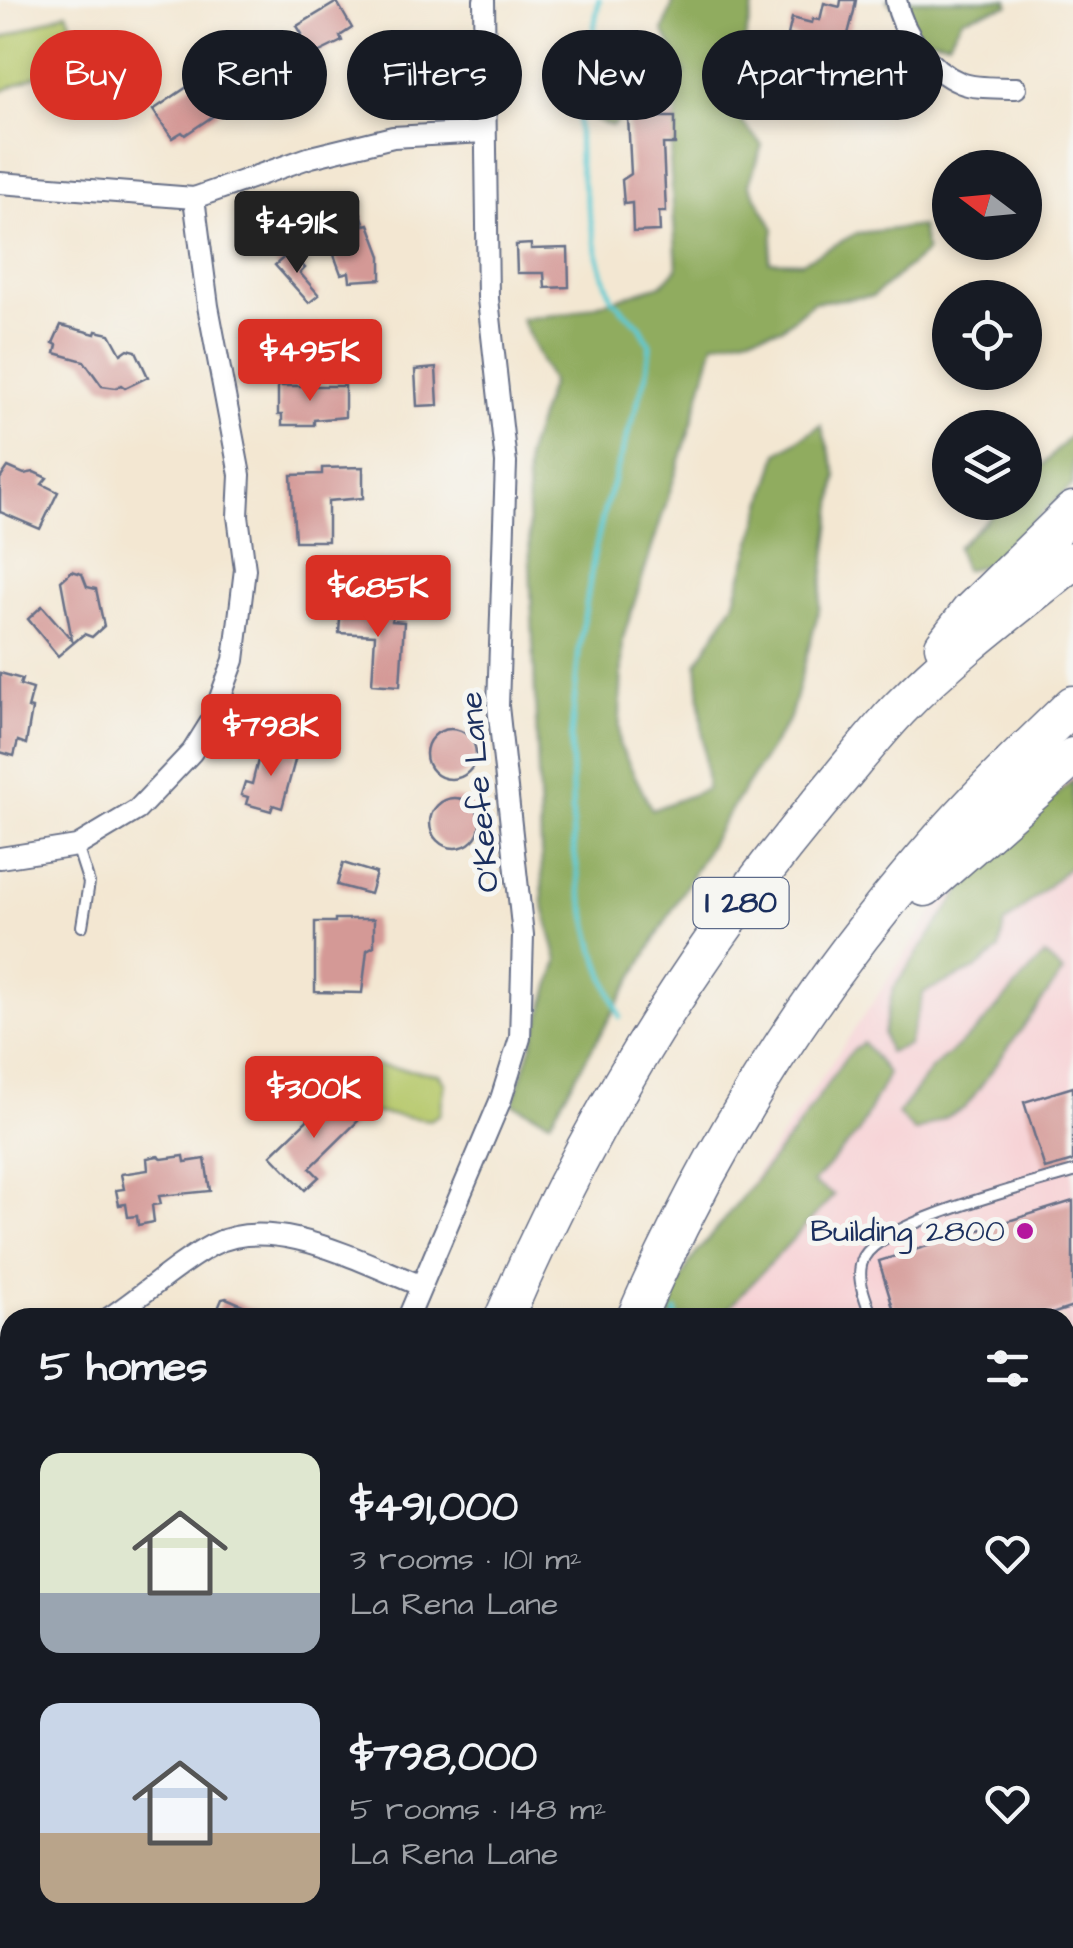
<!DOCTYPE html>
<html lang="en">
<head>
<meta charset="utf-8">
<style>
  :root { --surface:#171b24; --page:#242831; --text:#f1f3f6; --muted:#9ea1a6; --accent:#d93025 }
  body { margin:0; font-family:"Architects Daughter",sans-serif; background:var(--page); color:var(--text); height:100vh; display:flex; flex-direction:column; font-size:38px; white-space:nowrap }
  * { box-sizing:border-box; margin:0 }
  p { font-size:32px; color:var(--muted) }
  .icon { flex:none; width:55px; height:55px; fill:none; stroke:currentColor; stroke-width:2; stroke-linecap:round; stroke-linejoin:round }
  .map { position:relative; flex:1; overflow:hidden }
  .panel { position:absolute; left:0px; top:1308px; width:1075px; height:642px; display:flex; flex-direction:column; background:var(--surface); border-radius:30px 30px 0 0; box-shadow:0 5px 15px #0003 }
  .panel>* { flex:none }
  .guide { position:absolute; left:30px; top:30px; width:1015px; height:90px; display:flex; gap:20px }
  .needle { width:65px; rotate:286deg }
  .buttons { position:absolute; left:932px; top:150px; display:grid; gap:20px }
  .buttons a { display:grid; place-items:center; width:110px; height:110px; border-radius:50%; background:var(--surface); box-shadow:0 5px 15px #0003; font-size:50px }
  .price { position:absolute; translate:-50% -85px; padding:0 22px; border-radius:10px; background:var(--accent); color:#fff; font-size:32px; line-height:65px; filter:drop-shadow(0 2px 5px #0008) }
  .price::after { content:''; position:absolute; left:50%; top:60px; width:30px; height:22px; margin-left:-15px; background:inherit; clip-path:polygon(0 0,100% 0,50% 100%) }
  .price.on { background:#222; color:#fff }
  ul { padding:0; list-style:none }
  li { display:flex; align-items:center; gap:30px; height:250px; padding:0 40px }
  li span { display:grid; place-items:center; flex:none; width:280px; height:200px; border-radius:20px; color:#555 }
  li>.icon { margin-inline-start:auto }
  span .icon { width:120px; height:120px; fill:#fffc; stroke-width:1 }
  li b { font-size:42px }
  h2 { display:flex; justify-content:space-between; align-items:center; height:120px; padding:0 40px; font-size:42px }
  .chip { padding:0 35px; border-radius:45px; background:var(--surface); box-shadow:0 5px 15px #0003; font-size:35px; line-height:90px }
  .chip.on { background:var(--accent); color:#fff }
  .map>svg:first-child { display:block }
</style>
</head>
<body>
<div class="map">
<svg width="1073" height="1948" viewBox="0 0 1073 1948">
  <rect width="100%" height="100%" fill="#f6f6f2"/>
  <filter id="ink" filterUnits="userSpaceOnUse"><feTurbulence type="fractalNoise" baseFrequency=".01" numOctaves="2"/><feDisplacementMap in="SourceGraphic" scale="20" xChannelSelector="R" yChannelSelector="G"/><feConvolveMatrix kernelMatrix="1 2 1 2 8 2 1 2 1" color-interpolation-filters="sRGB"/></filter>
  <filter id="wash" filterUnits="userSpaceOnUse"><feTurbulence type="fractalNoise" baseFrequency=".0048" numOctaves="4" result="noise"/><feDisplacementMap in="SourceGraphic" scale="40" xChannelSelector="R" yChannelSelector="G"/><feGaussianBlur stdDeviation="2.25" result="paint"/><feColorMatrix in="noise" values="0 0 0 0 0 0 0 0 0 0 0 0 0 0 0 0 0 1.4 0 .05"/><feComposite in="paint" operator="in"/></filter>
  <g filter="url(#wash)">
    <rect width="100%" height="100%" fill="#f3e7d2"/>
    <!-- built -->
    <path fill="#f7cfd3" d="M 1073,757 L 1073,1948 L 427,1948 L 430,1940 L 1065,1940 L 1065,1318 L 671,1317 L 685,1279 L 949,890 Z"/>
    <!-- green -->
    <g fill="#b6c86b" stroke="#687c64" stroke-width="2.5">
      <path d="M 67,12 L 84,54 L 0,92 L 0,39 Z"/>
      <path d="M 359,1063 L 439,1074 L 445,1083 L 440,1114 L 430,1120 L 353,1110 L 347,1101 L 351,1069 Z"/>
    </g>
    <!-- forest -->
    <g fill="#90ac5f" stroke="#566e5e" stroke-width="2.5">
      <path d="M 674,0 L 755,0 L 728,106 L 762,145 L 749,184 L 774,229 L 769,261 L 802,262 L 857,233 L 921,226 L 926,252 L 873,296 L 813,302 L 782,328 L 714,343 L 692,423 L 623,638 L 619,744 L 652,810 L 707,789 L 697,663 L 734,603 L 778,453 L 821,425 L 837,475 L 819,610 L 790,718 L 726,817 L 550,1121 L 513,1104 L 558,961 L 543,903 L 526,457 L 551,382 L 521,319 L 570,313 L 661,285 L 677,269 L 670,162 L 678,103 L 642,102 L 612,126 L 595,121 L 589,110 L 629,73 L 648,47 L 686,75 L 663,31 Z"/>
      <path d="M 887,0 L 1008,0 L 1009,5 L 963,18 L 948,42 L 921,38 Z"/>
      <path d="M 1073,433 L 1073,485 L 986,565 L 964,570 L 957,547 L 1005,503 L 1025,502 L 1025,484 Z"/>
      <path d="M 1073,780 L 1073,864 L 1004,925 L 999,950 L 976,969 L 924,992 L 908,1045 L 888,1052 L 883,1033 L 893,989 L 975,870 Z"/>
      <path d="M 1044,955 L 1063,972 L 965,1108 L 915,1132 L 898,1114 L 932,1068 L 979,1028 Z"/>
      <path d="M 863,1042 L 888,1074 L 858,1133 L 813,1183 L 834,1195 L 720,1317 L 664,1317 L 689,1263 L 798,1127 L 845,1058 Z"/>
    </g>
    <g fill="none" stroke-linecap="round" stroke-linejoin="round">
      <!-- stream -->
      <g stroke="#5dcad3" stroke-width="5">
        <path d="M 599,0 L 578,121 L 579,163 L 600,265 L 612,299 L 640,326 L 650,345 L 647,373 L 604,511 L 594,555 L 579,650 L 571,737 L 573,842 L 580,889 L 595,951 L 620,1017"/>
        <path d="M 676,1311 L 676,1318"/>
        <path d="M 603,1948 L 603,1940"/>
      </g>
    </g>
    <g id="blocks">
      <!-- building -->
      <g fill="#d49996">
        <path d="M 841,0 L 856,0 L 854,11 L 846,42 L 834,39 L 830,53 L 802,46 L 804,39 L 788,35 L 792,18 L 812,23 L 813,19 L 820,20 L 824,3 L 840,7 Z"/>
        <path d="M 337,2 L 352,28 L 340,36 L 342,41 L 295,64 L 285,48 L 302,34 L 297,26 Z"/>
        <path d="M 212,73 L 233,77 L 228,106 L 185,135 L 182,132 L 172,138 L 153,110 L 202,77 L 211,80 Z"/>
        <path d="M 628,117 L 675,117 L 675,144 L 663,144 L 666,212 L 659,212 L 660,231 L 633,232 L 632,203 L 624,204 L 622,180 L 631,174 Z"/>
        <path d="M 342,210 L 347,211 L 350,219 L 361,214 L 365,225 L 369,224 L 381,256 L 381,279 L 350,281 L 349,272 L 341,274 L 325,230 L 332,228 L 328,215 Z"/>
        <path d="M 531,244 L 531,249 L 568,248 L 569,287 L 545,288 L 544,273 L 517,273 L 516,245 Z"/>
        <path d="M 290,252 L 305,268 L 300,273 L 319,295 L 309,303 L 275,265 Z"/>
        <path d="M 61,325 L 95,334 L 96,331 L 110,334 L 121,354 L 128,349 L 136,351 L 148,377 L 125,388 L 121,385 L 116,388 L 102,386 L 84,361 L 55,353 L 57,345 L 53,343 Z"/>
        <path d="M 436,368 L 438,405 L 417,406 L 415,370 Z"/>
        <path d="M 278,386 L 345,386 L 345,417 L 314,420 L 314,425 L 282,425 L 282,415 L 278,415 Z"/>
        <path d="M 8,467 L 24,474 L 34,472 L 47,478 L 42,484 L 58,492 L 40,529 L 0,512 L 0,479 Z"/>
        <path d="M 363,467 L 363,498 L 328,501 L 328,541 L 295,541 L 291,475 L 322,474 L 322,468 Z"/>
        <path d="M 72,571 L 82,574 L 87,587 L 96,589 L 104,626 L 92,637 L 84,634 L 58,656 L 28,619 L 42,606 L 72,640 L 61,581 Z"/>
        <path d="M 341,605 L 393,609 L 392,621 L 404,622 L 400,686 L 372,684 L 375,635 L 339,633 Z"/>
        <path d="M 0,673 L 22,679 L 20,685 L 33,689 L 28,708 L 32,709 L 26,744 L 18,741 L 14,756 L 0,752 Z"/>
        <circle cx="451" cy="754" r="25"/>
        <path d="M 268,744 L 297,753 L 282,808 L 273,805 L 271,811 L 246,804 L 248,797 L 241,795 L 245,782 L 252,784 L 258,760 L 263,762 Z"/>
        <circle cx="455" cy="823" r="25"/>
        <path d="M 343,863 L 376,873 L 370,894 L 337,885 Z"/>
        <path d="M 335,919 L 374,919 L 374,946 L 367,950 L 362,993 L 315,992 L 315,922 L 335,922 Z"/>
        <path d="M 1073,1087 L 1073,1161 L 1045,1169 L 1024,1102 Z"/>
        <path d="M 333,1095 L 358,1121 L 310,1168 L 319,1177 L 305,1190 L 271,1155 Z"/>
        <path d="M 158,1156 L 162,1159 L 184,1156 L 185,1162 L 205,1159 L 210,1191 L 159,1196 L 161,1204 L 152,1205 L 154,1222 L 138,1225 L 137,1216 L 128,1217 L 126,1204 L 119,1205 L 116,1190 L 124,1189 L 121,1174 L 148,1170 L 147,1158 Z"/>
        <path d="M 1073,1201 L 1073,1307 L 1039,1318 L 896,1318 L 879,1261 Z"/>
        <path d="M 226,1298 L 271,1317 L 271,1318 L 214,1318 L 222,1299 Z"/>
      </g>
    </g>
  </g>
  <g filter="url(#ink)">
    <use href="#blocks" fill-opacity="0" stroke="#676f87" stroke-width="2.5"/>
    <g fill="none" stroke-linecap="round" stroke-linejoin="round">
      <!-- service casing -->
      <g stroke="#676f87" stroke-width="14">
        <g id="service">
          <path d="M 77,846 L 89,883 L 82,926"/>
          <path d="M 872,1318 C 866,1299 854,1276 864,1257 C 884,1221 1030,1185 1073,1172"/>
          <path d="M 1065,1663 L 1073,1661"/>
          <path d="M 1065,1817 L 1073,1818"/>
          <path d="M 648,1940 L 686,1948"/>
        </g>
      </g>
      <!-- minor casing -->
      <g stroke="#676f87" stroke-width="24">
        <g id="minor">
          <path d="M 896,0 C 902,33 929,70 961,83 C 976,89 999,87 1016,88"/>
          <path d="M 0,183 L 194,198 L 311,157 L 393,137 L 484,132"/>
          <path d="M 0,858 L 77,846 L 137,810 L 192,752 L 212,720 L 234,660 L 245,569 L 238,516 L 240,475 L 208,306 L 194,198"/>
          <path d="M 109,1318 C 144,1295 175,1265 212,1245 C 273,1213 360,1262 420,1285"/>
          <path d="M 408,1318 L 501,1099 L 520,1038 L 523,935 L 498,706 L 506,463 L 488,299 L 484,0"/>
          <path d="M 0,1357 L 10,1357"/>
          <path d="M 1065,1619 L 1073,1612"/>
          <path d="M 0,1811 L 10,1806"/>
          <path d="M 844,1948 L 844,1940"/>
        </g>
      </g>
      <!-- motorway casing -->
      <g stroke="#676f87" stroke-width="41">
        <g id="motorway">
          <path d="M 944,646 L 970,612 L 1073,511"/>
          <path d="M 925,887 L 1073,757"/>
          <path d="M 504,1318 C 587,1124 698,944 835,784 C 856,759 877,732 899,709 C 952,654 1014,608 1073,561"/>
          <path d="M 636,1318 C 709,1151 806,994 925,857 C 971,803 1022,754 1073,705"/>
          <path d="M 303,1948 L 306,1940"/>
          <path d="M 387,1948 L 390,1940"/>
        </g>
      </g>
      <!-- path -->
      <g stroke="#676f87" stroke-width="4" stroke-dasharray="8 8" stroke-linecap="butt">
        <path d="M 1065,1492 L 1073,1490"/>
        <path d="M 1065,1919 L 1073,1917"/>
        <path d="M 1020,1940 L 1021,1948"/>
        <path d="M 192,1948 L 197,1940"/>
        <path d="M 959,1948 L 958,1943 L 970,1940"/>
      </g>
      <!-- service -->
      <use href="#service" stroke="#fff" stroke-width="10"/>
      <!-- minor -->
      <use href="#minor" stroke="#fff" stroke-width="20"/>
      <!-- motorway -->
      <use href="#motorway" stroke="#fff" stroke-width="38"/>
    </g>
  </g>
  <!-- markers -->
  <circle fill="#b5179e" stroke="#f6f6f2" stroke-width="4" cx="1025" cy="1231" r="10"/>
  <g text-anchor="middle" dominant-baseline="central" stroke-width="10" stroke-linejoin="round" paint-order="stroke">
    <!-- shield labels -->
    <rect fill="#f6f6f2" stroke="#5d6b8a" stroke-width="2.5" x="693.5" y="878" width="95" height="50" rx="8"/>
    <g font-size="30" font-weight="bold" fill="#1b2f5e">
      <text x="741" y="903">I 280</text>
    </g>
    <!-- street labels -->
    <g font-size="32" fill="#1b2f5e" stroke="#f6f6f2">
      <text transform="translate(480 792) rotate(-95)">O'Keefe Lane</text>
    </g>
    <!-- poi labels -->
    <g font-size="32" fill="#1b2f5e" stroke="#f6f6f2" text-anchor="end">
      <text x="1005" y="1231">Building 2800</text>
    </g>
  </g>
</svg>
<div class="buttons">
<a><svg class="needle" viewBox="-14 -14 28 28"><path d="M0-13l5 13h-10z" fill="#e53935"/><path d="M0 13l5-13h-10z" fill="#9ea1a6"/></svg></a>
<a><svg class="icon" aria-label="locate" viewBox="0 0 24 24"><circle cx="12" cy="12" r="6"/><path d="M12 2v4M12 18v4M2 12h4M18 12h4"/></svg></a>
<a><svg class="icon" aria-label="layers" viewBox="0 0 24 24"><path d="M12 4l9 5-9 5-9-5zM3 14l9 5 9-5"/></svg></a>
</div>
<b class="price on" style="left:297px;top:276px">$491K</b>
<b class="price" style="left:310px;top:404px">$495K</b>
<b class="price" style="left:378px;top:640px">$685K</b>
<b class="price" style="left:271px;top:779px">$798K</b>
<b class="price" style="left:314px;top:1141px">$300K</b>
<div class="guide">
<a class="chip on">Buy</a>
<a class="chip">Rent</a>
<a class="chip">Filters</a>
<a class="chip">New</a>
<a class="chip">Apartment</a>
</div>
<section class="panel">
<h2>5 homes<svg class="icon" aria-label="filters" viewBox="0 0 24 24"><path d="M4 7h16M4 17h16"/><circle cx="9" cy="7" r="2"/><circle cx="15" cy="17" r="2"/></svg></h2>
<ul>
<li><span style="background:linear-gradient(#dfe7d0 70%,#9aa5b1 0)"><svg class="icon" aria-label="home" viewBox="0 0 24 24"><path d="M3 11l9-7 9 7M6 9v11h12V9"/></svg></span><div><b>$491,000</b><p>3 rooms · 101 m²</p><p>La Rena Lane</p></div><svg class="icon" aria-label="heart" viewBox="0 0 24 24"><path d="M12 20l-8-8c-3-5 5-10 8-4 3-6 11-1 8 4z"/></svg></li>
<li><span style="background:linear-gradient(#c9d6e8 65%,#b9a48a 0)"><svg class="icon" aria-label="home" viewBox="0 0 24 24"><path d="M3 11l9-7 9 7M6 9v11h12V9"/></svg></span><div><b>$798,000</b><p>5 rooms · 148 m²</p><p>La Rena Lane</p></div><svg class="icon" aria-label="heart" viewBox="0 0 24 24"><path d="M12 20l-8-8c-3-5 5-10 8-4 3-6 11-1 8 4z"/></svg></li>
</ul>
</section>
</div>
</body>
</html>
